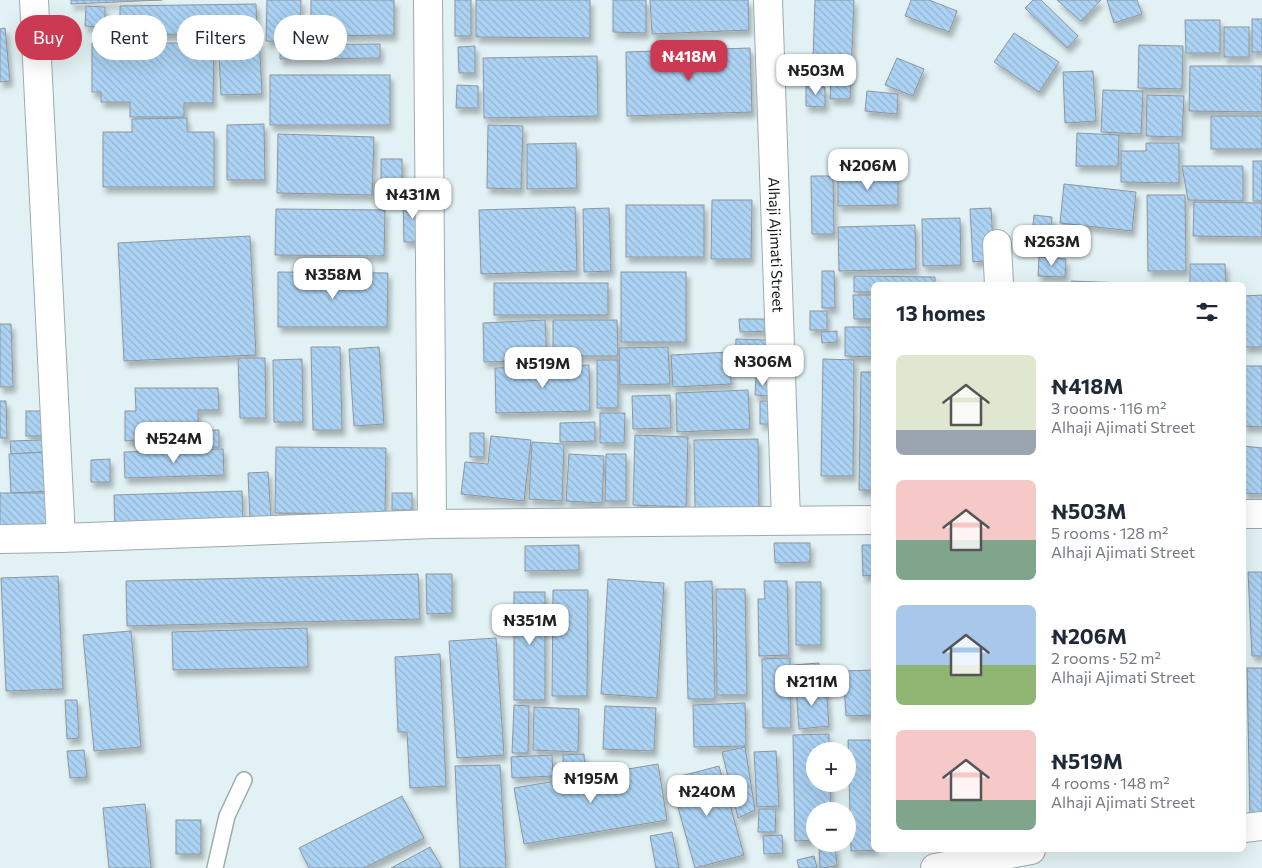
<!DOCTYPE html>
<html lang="en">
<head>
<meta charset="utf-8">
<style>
  :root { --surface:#fff; --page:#f2f2f3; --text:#1f2937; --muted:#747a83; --accent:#cb3a52 }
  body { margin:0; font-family:Commissioner,sans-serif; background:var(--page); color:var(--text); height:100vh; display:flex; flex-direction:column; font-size:19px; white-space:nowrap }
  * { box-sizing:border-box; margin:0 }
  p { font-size:16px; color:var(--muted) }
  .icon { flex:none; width:28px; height:28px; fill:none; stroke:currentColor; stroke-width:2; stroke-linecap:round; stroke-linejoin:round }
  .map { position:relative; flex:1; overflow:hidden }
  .details { position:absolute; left:871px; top:282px; width:375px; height:570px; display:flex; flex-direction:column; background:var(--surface); border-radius:8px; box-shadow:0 5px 20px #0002 }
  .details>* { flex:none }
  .guide { position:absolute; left:15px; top:15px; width:475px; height:45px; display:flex; gap:10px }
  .buttons { position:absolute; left:806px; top:742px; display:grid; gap:10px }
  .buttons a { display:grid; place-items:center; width:50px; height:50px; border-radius:50%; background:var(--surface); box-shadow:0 5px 20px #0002; font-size:25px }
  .price { position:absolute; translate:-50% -42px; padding:0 11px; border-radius:10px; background:#fff; color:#222; font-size:16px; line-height:32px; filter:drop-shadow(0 1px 2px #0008) }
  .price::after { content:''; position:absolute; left:50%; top:30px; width:15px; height:11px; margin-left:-8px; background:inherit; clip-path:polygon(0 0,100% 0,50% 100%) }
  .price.selected { background:var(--accent); color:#fff }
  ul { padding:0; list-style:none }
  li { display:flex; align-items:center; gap:15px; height:125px; padding:0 25px }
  li span { display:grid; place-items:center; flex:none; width:140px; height:100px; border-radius:8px; color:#555 }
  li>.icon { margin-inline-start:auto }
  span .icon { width:60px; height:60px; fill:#fffc; stroke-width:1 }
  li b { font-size:21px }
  h2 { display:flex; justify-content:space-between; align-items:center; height:60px; padding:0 25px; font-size:21px }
  .chip { padding:0 18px; border-radius:22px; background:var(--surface); box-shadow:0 5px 20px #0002; font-size:18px; line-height:45px }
  .chip.selected { background:var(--accent); color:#fff }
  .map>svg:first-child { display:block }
</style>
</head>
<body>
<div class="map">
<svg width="1262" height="868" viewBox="0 0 1262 868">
  <defs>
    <pattern id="building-back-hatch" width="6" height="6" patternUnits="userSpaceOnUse" patternTransform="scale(1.25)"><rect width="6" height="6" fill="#acd3f4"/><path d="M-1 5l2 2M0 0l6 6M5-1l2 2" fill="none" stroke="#93b5d1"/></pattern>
    <filter id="shadow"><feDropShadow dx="3" dy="5.5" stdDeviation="2.5" flood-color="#0004"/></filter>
  </defs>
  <rect width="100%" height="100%" fill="#e2f1f4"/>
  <!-- building -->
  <g fill="url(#building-back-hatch)" stroke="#8d969e" filter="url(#shadow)">
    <path d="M 71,0 L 162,0 L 71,4 Z"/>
    <path d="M 267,0 L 301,0 L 300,42 L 266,41 Z"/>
    <path d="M 311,0 L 394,0 L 394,35 L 311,36 Z"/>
    <rect x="455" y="0" width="16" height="36"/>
    <path d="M 476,0 L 590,0 L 590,38 L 476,37 Z"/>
    <path d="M 613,0 L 646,0 L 646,33 L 613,32 Z"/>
    <path d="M 650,0 L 748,0 L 749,30 L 652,34 Z"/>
    <path d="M 815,0 L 854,0 L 850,99 L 830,99 L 832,59 L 813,59 Z"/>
    <path d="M 911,0 L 929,0 L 957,11 L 949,32 L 905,16 Z"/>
    <path d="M 1033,0 L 1041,0 L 1078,36 L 1067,48 L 1025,8 Z"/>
    <path d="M 1057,0 L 1101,0 L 1081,21 Z"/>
    <path d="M 1107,0 L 1137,0 L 1142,14 L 1114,23 Z"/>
    <path d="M 256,4 L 257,33 L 120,35 L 120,6 Z"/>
    <path d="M 86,6 L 105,7 L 105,27 L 85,26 Z"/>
    <rect x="1252" y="19" width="10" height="33"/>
    <path d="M 1185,20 L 1220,20 L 1220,53 L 1186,53 Z"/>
    <rect x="1224" y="27" width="25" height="30"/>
    <path d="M 5,28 L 10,81 L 0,82 L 0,29 Z"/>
    <path d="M 1014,33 L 1059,62 L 1039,92 L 994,62 Z"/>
    <path d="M 259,34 L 262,94 L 221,95 L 218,36 Z"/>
    <path d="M 92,43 L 214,43 L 213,103 L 184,103 L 184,117 L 130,117 L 130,102 L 101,102 L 101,92 L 92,92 Z"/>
    <path d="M 380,44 L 380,58 L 280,59 L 280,45 Z"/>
    <path d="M 1139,45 L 1183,46 L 1182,89 L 1138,88 Z"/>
    <path d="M 475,46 L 475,73 L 459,73 L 458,47 Z"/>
    <path d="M 750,48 L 752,112 L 627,116 L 626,52 Z"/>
    <path d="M 597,56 L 598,116 L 484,118 L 483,58 Z"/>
    <path d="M 897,58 L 924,69 L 913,96 L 885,85 Z"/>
    <path d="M 1190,66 L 1262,66 L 1262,112 L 1189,111 Z"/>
    <path d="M 1093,71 L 1096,121 L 1065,123 L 1063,72 Z"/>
    <rect x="270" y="75" width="120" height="50"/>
    <path d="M 457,85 L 478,86 L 478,108 L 456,108 Z"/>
    <path d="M 806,86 L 825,87 L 825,107 L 806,106 Z"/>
    <path d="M 1103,90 L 1143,91 L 1141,134 L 1101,132 Z"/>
    <path d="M 867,91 L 898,94 L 897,114 L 865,111 Z"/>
    <path d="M 1147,95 L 1184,96 L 1182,137 L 1146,136 Z"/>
    <rect x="1211" y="116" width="51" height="33"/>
    <path d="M 187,118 L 187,132 L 214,132 L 214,187 L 103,187 L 103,132 L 132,132 L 132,119 Z"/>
    <path d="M 264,124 L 265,180 L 227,180 L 227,125 Z"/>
    <path d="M 488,125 L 523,126 L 521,189 L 487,188 Z"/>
    <path d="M 1077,133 L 1119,135 L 1118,166 L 1076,166 Z"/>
    <path d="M 278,134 L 374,137 L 372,195 L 277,193 Z"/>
    <path d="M 576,143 L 577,188 L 527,189 L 527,144 Z"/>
    <path d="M 1146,143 L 1179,143 L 1179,183 L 1121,182 L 1121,151 L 1146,151 Z"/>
    <rect x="381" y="159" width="21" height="24"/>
    <rect x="1253" y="161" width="9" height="40"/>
    <path d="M 1182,166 L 1243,166 L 1243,201 L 1188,200 Z"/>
    <path d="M 811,176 L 833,176 L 834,234 L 812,234 Z"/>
    <path d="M 838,176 L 898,176 L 898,205 L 838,206 Z"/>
    <path d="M 1064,184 L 1136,192 L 1132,231 L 1060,223 Z"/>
    <path d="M 1147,195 L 1185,195 L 1186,271 L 1148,271 Z"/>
    <path d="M 422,197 L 423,242 L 404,242 L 403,198 Z"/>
    <path d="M 712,200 L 752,200 L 751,259 L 711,259 Z"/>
    <path d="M 1194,202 L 1262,203 L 1262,237 L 1193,236 Z"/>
    <rect x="626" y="205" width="78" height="52"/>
    <path d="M 575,207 L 577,271 L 481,274 L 479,210 Z"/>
    <path d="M 609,208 L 611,271 L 584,272 L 583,209 Z"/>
    <path d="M 991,208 L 994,260 L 973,262 L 970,209 Z"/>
    <path d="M 276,209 L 385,210 L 384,256 L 275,255 Z"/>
    <path d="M 1034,215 L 1052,217 L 1050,236 L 1032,235 Z"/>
    <path d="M 960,218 L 961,265 L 923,266 L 922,219 Z"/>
    <path d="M 915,225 L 916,269 L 839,271 L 838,227 Z"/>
    <path d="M 250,236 L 256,355 L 124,361 L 118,243 Z"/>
    <path d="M 1039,257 L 1066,259 L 1065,277 L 1038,276 Z"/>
    <path d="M 1190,264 L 1225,264 L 1226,285 L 1190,285 Z"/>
    <path d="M 822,271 L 834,271 L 835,308 L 822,308 Z"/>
    <path d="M 278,272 L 388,273 L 387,327 L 278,327 Z"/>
    <rect x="621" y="272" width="65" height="70"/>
    <path d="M 854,276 L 935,277 L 935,285 L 874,285 L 874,292 L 854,292 Z"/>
    <path d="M 1071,281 L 1178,285 L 1071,285 Z"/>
    <rect x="494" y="283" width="114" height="32"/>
    <rect x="939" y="283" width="44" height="2"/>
    <path d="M 853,295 L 874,295 L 874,319 L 854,319 Z"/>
    <path d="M 1262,295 L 1262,347 L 1244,347 L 1244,296 Z"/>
    <rect x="810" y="311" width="17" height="19"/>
    <path d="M 739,319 L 770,319 L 770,331 L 740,332 Z"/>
    <path d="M 545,320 L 547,360 L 484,362 L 483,323 Z"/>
    <path d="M 553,320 L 617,320 L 618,356 L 553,356 Z"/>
    <path d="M 0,324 L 11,324 L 13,387 L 0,387 Z"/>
    <path d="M 845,327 L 874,327 L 874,357 L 845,356 Z"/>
    <path d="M 837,331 L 837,342 L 822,343 L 821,332 Z"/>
    <path d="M 736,339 L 766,340 L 765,371 L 735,370 Z"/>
    <path d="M 311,347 L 340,347 L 342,430 L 313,430 Z"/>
    <path d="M 379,347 L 384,424 L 354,426 L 349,349 Z"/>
    <path d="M 668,347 L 670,384 L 620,385 L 619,348 Z"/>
    <path d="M 730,352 L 731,384 L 673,387 L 671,355 Z"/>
    <path d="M 238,358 L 265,358 L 266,418 L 240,418 Z"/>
    <path d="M 302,359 L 303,422 L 274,422 L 273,360 Z"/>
    <path d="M 823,359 L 854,360 L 853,476 L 821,476 Z"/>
    <rect x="597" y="360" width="21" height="48"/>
    <path d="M 589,365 L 590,411 L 496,413 L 495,368 Z"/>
    <path d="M 1244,366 L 1262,366 L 1262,427 L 1244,426 Z"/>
    <path d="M 861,372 L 874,372 L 874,490 L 859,490 Z"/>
    <path d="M 756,378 L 771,380 L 770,396 L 755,395 Z"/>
    <path d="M 135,388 L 218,388 L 219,410 L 198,410 L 198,430 L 219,430 L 219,447 L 136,448 L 136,440 L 125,441 L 125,411 L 136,411 Z"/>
    <path d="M 748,390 L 750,429 L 677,432 L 676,393 Z"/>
    <path d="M 670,395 L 671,428 L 633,429 L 632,396 Z"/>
    <path d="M 0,401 L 6,401 L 7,438 L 0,438 Z"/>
    <rect x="760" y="401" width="18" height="23"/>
    <rect x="26" y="411" width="17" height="25"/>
    <path d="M 600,413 L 625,413 L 624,443 L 600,443 Z"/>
    <path d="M 595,422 L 595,441 L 560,442 L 560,423 Z"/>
    <rect x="470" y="433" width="14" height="24"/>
    <path d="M 635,435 L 688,437 L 686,507 L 633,505 Z"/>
    <path d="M 491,436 L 531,440 L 524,501 L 461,494 L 465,462 L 488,464 Z"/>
    <path d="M 758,439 L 759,510 L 695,511 L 694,440 Z"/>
    <path d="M 43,440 L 44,452 L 11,454 L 10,441 Z"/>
    <path d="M 532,442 L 564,444 L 562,501 L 529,499 Z"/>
    <path d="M 1244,446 L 1262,448 L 1262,494 L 1244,493 Z"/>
    <path d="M 276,447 L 386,448 L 385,514 L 275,513 Z"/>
    <path d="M 223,449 L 224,475 L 125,478 L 124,452 Z"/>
    <path d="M 48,452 L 51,491 L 11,493 L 9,454 Z"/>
    <path d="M 569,454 L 604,456 L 602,503 L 566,501 Z"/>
    <path d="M 606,454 L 626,454 L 626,501 L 605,501 Z"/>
    <path d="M 110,459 L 110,482 L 91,482 L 91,460 Z"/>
    <path d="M 268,472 L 271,517 L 250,519 L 248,473 Z"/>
    <path d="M 242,491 L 243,523 L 115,528 L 114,495 Z"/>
    <rect x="0" y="493" width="54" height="36"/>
    <rect x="392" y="493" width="20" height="17"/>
    <path d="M 774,543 L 810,543 L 810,562 L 775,563 Z"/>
    <path d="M 579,545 L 579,570 L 525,571 L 525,546 Z"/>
    <path d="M 862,545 L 874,545 L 874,575 L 863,576 Z"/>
    <path d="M 1248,572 L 1262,572 L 1262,656 L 1252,656 Z"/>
    <path d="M 418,574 L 420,619 L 127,626 L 126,581 Z"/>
    <path d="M 426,574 L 452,574 L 452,613 L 427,614 Z"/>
    <path d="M 58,576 L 63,689 L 6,691 L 1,578 Z"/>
    <path d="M 608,579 L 664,583 L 657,698 L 601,694 Z"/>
    <path d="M 712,581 L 715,699 L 688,699 L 685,582 Z"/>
    <path d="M 764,581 L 787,581 L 789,655 L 759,656 L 758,599 L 765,599 Z"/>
    <rect x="796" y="582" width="25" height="63"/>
    <path d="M 716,589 L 745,589 L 747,695 L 717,695 Z"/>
    <path d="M 553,590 L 588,590 L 587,696 L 552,696 Z"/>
    <rect x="514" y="592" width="31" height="108"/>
    <path d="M 307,628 L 308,667 L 173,670 L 172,632 Z"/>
    <path d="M 131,631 L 141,747 L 94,751 L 83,635 Z"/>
    <path d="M 496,638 L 504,755 L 457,758 L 449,641 Z"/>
    <path d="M 440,654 L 446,786 L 410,788 L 407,732 L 398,732 L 395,657 Z"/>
    <path d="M 790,658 L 791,728 L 763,728 L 762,659 Z"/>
    <path d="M 819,663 L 820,682 L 794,684 L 793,665 Z"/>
    <path d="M 1247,668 L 1262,668 L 1262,818 L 1250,818 Z"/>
    <path d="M 874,670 L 874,715 L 846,716 L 843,671 Z"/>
    <path d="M 826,685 L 829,726 L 799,729 L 796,688 Z"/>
    <path d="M 65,700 L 77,700 L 79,738 L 67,739 Z"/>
    <path d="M 745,703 L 746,746 L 694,747 L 693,705 Z"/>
    <path d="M 514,705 L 529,706 L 528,753 L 512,753 Z"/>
    <path d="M 605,706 L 656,708 L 654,751 L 603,749 Z"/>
    <path d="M 534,707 L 579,709 L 578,752 L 533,750 Z"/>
    <path d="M 829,734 L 829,751 L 815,751 L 815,784 L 830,784 L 831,811 L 815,811 L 815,840 L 795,841 L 793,735 Z"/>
    <path d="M 848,740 L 874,740 L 874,850 L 883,850 L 851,851 Z"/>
    <path d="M 745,747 L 755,810 L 738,818 L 722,752 Z"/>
    <path d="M 84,750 L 87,777 L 70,778 L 67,751 Z"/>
    <path d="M 776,751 L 779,806 L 757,807 L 754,752 Z"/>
    <path d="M 584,754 L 585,771 L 563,772 L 563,755 Z"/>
    <path d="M 552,755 L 553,776 L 512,778 L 511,757 Z"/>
    <path d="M 658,764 L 667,820 L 524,844 L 514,788 Z"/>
    <path d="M 500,765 L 506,868 L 460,868 L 455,766 Z"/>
    <path d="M 719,766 L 744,855 L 695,868 L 670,779 Z"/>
    <path d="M 402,796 L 424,838 L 364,868 L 309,868 L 299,848 Z"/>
    <path d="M 145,804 L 151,868 L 109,868 L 103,808 Z"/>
    <path d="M 759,809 L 776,809 L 775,832 L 758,832 Z"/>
    <rect x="176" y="820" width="25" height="34"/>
    <path d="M 672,832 L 679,868 L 656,868 L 650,836 Z"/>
    <path d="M 782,835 L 783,853 L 764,854 L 763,836 Z"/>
    <path d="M 835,845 L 837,866 L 820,868 L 819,847 Z"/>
    <path d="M 430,847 L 442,868 L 391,868 Z"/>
    <path d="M 814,856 L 817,868 L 799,868 L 797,860 Z"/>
  </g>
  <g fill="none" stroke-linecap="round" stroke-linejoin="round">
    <!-- service casing -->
    <g stroke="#9dabae" stroke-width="18">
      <path id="service" d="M 215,868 L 227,816 L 244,780"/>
    </g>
    <!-- minor casing -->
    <g stroke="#9dabae" stroke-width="30">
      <g id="minor">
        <path d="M 34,0 L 61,538"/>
        <path d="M 428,0 L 432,524"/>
        <path id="s1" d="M 768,0 L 786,520"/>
        <path d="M 997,244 L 999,285"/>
        <path d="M 1244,514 L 1262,514"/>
        <path d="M 0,539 L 61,538 L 432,524 L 874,520"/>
        <path d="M 1244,828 L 1262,826"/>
        <path d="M 935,868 L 1031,850"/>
      </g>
    </g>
    <!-- service -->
    <use href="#service" stroke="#fff" stroke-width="15"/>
    <!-- minor -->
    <use href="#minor" stroke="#fff" stroke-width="28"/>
  </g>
  <g text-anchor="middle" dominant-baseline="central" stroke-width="4.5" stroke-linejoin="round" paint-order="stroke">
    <!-- street labels -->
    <g font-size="15" fill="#151a1b" stroke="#fff">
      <text stroke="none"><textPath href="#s1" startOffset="245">Alhaji Ajimati Street</textPath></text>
    </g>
  </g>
</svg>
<div class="buttons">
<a>+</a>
<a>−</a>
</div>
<b class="price selected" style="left:689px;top:82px">₦418M</b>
<b class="price" style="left:816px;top:96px">₦503M</b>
<b class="price" style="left:868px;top:191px">₦206M</b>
<b class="price" style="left:413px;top:220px">₦431M</b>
<b class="price" style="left:1052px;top:267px">₦263M</b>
<b class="price" style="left:333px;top:300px">₦358M</b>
<b class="price" style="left:763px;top:387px">₦306M</b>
<b class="price" style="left:543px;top:389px">₦519M</b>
<b class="price" style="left:174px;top:464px">₦524M</b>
<b class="price" style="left:530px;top:646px">₦351M</b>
<b class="price" style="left:812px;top:707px">₦211M</b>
<b class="price" style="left:591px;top:804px">₦195M</b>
<b class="price" style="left:707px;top:817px">₦240M</b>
<div class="guide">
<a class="chip selected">Buy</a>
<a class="chip">Rent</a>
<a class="chip">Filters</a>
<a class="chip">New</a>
</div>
<section class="details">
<h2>13 homes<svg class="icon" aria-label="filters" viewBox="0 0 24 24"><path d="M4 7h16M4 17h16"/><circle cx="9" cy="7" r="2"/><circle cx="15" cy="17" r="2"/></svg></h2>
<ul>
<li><span style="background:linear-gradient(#dfe7d0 75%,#9aa5b1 0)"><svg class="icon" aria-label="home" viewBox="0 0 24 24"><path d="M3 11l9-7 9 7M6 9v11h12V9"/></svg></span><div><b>₦418M</b><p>3 rooms · 116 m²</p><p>Alhaji Ajimati Street</p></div></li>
<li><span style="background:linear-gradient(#f6c9c9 60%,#7fa58c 0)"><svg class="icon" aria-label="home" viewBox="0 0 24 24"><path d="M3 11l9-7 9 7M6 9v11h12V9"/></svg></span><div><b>₦503M</b><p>5 rooms · 128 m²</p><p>Alhaji Ajimati Street</p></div></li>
<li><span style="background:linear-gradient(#a9c7e8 60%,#8fb573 0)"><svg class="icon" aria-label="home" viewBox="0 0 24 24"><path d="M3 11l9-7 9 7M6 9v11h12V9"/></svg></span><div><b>₦206M</b><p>2 rooms · 52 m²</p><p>Alhaji Ajimati Street</p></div></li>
<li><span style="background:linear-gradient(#f6c9c9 70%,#7fa58c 0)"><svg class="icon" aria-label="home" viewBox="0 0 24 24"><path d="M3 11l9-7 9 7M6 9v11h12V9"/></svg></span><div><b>₦519M</b><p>4 rooms · 148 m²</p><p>Alhaji Ajimati Street</p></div></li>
</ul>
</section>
</div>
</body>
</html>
